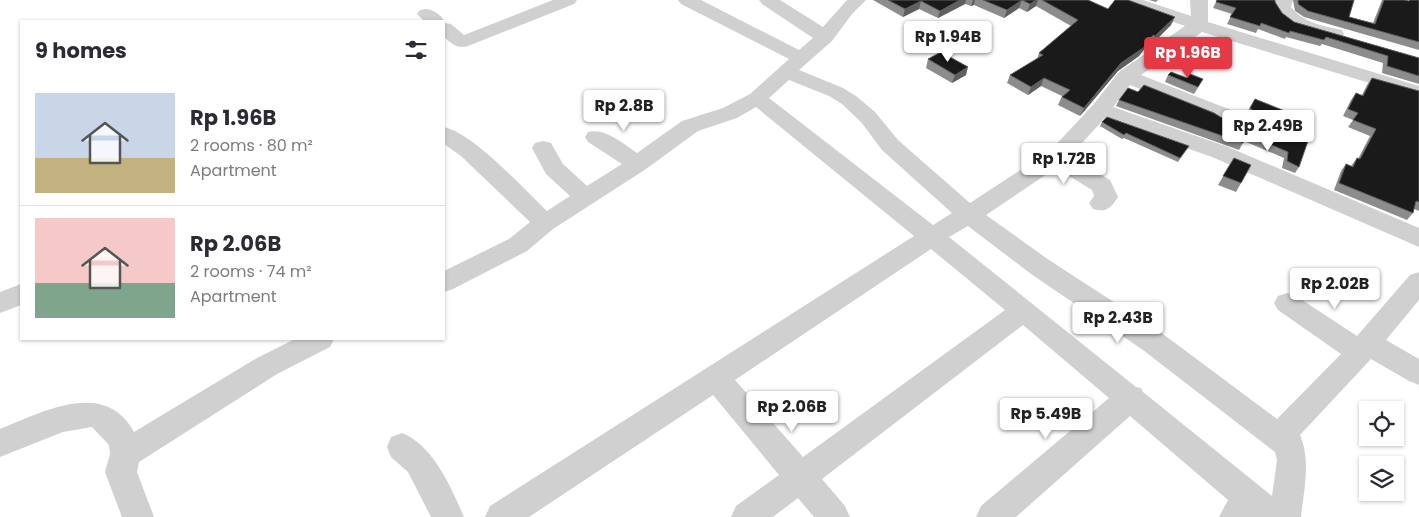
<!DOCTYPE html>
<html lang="en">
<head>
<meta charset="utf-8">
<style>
  :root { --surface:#fff; --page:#f2f2f3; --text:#2b2b33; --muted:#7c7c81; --line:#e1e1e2; --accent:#e63946 }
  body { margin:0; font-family:Poppins,sans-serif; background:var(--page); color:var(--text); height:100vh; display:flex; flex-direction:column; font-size:19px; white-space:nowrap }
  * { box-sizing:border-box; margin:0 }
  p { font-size:16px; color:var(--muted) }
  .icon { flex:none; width:28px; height:28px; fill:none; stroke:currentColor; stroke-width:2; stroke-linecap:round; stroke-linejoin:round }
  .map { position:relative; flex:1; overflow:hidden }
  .drawer { position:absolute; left:20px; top:20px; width:425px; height:320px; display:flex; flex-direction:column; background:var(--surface); border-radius:0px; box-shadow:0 1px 4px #0004 }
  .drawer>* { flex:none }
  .buttons { position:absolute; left:1359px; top:401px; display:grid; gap:10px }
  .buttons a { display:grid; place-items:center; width:45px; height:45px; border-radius:0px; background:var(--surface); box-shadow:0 1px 4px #0004; font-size:25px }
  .price { position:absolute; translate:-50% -42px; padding:0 11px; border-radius:5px; background:#fff; color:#222; font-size:16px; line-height:32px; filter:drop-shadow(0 1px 2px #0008) }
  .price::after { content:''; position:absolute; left:50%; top:30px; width:15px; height:11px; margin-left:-8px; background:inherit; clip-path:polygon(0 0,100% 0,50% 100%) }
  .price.selected { background:var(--accent); color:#fff }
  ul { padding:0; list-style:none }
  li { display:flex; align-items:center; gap:15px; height:125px; padding:0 15px }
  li+li { border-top:1px solid var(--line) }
  li span { display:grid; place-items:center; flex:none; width:140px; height:100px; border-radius:0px; color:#555 }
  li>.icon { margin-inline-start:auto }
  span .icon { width:60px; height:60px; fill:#fffc; stroke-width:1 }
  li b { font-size:21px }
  h2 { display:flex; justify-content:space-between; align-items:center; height:60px; padding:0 15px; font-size:21px }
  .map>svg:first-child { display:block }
</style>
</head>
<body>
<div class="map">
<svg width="1419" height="517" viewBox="0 0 1419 517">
  <rect width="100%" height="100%" fill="#fff"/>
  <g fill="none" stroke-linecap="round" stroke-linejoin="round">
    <!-- minor -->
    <g fill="#d0d0d0" fill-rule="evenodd">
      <path d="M 553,0 L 577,0 L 574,4 L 468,46 C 457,49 452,44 444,37 L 444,23 L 451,24 L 464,35 Z"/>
      <path d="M 678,0 L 701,0 L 799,50 L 813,38 L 762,4 L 759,0 L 780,0 L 823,27 L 847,0 L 866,0 L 852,14 L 832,41 L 799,70 L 843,88 L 856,96 L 875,112 L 898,140 L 970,203 L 1051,150 L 1093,105 L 1119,72 L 1185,26 L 1120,4 L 1117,0 L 1143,0 L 1191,16 L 1190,0 L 1208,0 L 1208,22 L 1419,86 L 1419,98 L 1202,32 L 1141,75 L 1249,117 L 1253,122 L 1249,127 L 1242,129 L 1235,127 L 1130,85 L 1113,107 L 1228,147 L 1419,228 L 1419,247 L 1212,157 L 1104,119 L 1070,156 L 1110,180 L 1118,197 C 1111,208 1106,213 1093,209 L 1089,203 L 1094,196 L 1092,190 L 1056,168 L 986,215 L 1049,260 L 1163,334 L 1277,419 L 1341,354 L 1278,310 L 1274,303 L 1278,296 L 1287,293 L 1296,296 L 1357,336 L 1410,275 L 1419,272 L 1419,300 L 1386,340 L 1419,359 L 1419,385 L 1409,381 L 1371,359 L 1300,435 C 1311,461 1304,489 1301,517 L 1219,517 L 1228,500 L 1130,416 L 1016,517 L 976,517 L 981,506 L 1109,398 L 1023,325 L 822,479 L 845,506 L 850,517 L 814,517 L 798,498 L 773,517 L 731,517 L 736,506 L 779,475 L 713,395 L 529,517 L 485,517 L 490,506 L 914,236 L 756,107 L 737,118 L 698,131 L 646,169 L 553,229 L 527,251 L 453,289 L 444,292 L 444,271 L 509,239 L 530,222 L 461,156 L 444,144 L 444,127 C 474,134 523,188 547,211 L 570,196 L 546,174 L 532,148 L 535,143 L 543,141 L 551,143 L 563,164 L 587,186 L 622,164 L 588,142 L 585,137 L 588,132 C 606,128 623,144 637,153 L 682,121 L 723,108 L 750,94 L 789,59 L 681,4 ZM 789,80 L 829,96 L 842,104 L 861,122 L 882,150 L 952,213 L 933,225 L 769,98 ZM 968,226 L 1031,274 L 1143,350 L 1275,452 L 1277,460 L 1272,496 L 1143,392 L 1141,388 L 1136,387 L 949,237 ZM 931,249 L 1005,310 L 803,457 L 735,380 Z"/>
      <path d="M 1275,0 L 1293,0 L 1291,7 C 1303,23 1324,26 1342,30 L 1344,34 L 1342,38 L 1335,40 C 1309,33 1289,31 1273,7 Z"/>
      <path d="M 426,9 C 434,10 440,14 444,21 L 444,22 L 424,21 L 417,14 L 420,10 Z"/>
      <path d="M 21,284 L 21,305 L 0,313 L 0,292 Z"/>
      <path d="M 295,339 L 334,339 L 330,347 L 277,374 L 139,462 L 137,472 L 154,517 L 122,517 L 105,472 L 110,454 L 109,445 L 92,427 L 63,432 L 0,457 L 0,429 C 42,412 105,378 134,432 L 257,358 Z"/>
      <path d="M 402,433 C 433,445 451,487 464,517 L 431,517 L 408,472 L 391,457 L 387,447 L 391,437 Z"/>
    </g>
  </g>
  <!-- wall -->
  <g fill="#8c8c8c">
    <path d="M 873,0 L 1088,0 L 1108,9 L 1171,25 L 1152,44 L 1149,43 L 1139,56 L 1118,71 L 1080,116 L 1058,105 L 1062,96 L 1041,86 L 1028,95 L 1007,83 L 1010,75 L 1037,59 L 1039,53 L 1071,26 L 1036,6 L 1027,12 L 1019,8 L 1004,18 L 974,5 L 971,6 L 965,4 L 938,18 L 919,9 L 903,17 Z"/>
    <path d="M 1149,0 L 1158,0 L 1156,2 Z"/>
    <path d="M 1217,0 L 1275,2 L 1282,13 L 1294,22 L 1419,58 L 1419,84 L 1382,73 L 1383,63 L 1322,44 L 1320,46 L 1286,37 L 1285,39 L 1258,29 L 1256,33 L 1227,24 L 1232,14 L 1213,8 Z"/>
    <path d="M 1293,0 L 1354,0 L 1349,17 L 1373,23 L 1382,0 L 1404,0 L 1409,1 L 1410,0 L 1419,0 L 1419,50 L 1304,17 L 1295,11 Z"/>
    <path d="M 928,59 L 966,75 L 952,83 L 926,68 Z"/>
    <path d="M 1168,75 L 1199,86 L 1194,94 L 1165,82 Z"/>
    <path d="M 1372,78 L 1419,91 L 1419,211 L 1414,209 L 1413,213 L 1407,220 L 1334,190 L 1341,171 L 1346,164 L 1351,166 L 1357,158 L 1358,159 L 1370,136 L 1348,127 L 1353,120 L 1343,116 L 1351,100 L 1356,93 L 1362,95 L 1367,85 Z"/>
    <path d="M 1138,92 L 1222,118 L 1247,124 L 1255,122 L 1246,114 L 1255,99 L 1299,135 L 1299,167 L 1295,173 L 1282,168 L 1284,158 L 1244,141 L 1239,150 L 1116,106 L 1119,100 Z"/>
    <path d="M 1102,122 L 1186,150 L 1178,162 L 1124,138 L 1122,139 L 1100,126 Z"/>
    <path d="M 1234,158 L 1241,183 L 1236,192 L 1218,185 Z"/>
  </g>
  <!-- shaded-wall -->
  <g fill="#5f5f5f">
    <path d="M 960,0 L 966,0 L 965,4 L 938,18 L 940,11 Z"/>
    <path d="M 973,0 L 975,0 L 974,5 L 971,6 Z"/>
    <path d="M 1022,0 L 1019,8 L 1004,18 L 1007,10 Z"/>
    <path d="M 1036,0 L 1038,0 L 1036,6 L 1027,12 L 1030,4 Z"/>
    <path d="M 921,1 L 919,9 L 903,17 L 905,9 Z"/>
    <path d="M 1175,17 L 1171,25 L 1152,44 L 1155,36 Z"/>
    <path d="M 1153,35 L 1149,43 L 1139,56 L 1118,71 L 1080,116 L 1084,108 L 1121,63 Z"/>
    <path d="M 968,67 L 966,75 L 952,83 L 955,75 Z"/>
    <path d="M 1044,78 L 1041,86 L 1028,95 L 1031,87 Z"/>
  </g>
  <!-- building -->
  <g fill="#1a1a1a" stroke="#5f5f5f">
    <path d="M 888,0 L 960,0 L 940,11 L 921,1 L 905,9 Z"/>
    <path d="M 983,0 L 1036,0 L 1030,4 L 1022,0 L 1007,10 Z"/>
    <path d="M 1042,0 L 1088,0 L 1108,9 L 1115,0 L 1128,0 L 1175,17 L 1155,36 L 1153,35 L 1143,48 L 1121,63 L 1084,108 L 1062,97 L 1070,90 L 1044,78 L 1031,87 L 1010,75 L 1043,55 L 1039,53 L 1078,20 Z"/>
    <path d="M 1217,0 L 1275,0 L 1275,2 L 1282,13 L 1294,22 L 1419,58 L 1419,76 L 1387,66 L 1388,56 L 1326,37 L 1324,40 L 1290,31 L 1289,33 L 1261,23 L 1260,26 L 1230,17 L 1236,8 L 1216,2 Z"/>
    <path d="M 1298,0 L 1354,0 L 1349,17 L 1375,24 L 1384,0 L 1404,0 L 1409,1 L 1410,0 L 1419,0 L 1419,42 L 1308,11 L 1298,4 Z"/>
    <path d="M 941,52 L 968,67 L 955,75 L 928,59 Z"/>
    <path d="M 1171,72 L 1187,78 L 1190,74 L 1203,79 L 1198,87 L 1168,75 Z"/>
    <path d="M 1372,78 L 1419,91 L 1419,202 L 1416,201 L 1413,213 L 1339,183 L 1346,164 L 1353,167 L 1357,158 L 1360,159 L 1376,129 L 1353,120 L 1358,113 L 1348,109 L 1356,93 L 1363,96 Z"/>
    <path d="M 1144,85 L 1214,113 L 1222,118 L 1223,116 L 1247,124 L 1255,122 L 1259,116 L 1250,108 L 1255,99 L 1307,120 L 1299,135 L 1309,138 L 1299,167 L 1287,161 L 1288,152 L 1246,134 L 1243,143 L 1119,100 L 1128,88 L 1138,92 Z"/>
    <path d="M 1107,117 L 1189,146 L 1180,158 L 1126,133 L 1124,135 L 1102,122 Z"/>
    <path d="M 1234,158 L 1251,165 L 1241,183 L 1223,176 Z"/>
  </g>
</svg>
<div class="buttons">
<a><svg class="icon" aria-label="locate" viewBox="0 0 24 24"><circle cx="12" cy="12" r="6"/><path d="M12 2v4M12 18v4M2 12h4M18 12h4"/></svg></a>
<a><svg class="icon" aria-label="layers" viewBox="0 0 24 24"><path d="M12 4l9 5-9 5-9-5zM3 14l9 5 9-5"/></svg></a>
</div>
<b class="price" style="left:948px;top:63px">Rp 1.94B</b>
<b class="price selected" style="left:1188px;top:79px">Rp 1.96B</b>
<b class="price" style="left:624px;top:132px">Rp 2.8B</b>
<b class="price" style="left:1268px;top:152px">Rp 2.49B</b>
<b class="price" style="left:1064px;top:185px">Rp 1.72B</b>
<b class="price" style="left:1335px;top:310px">Rp 2.02B</b>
<b class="price" style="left:1118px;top:344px">Rp 2.43B</b>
<b class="price" style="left:792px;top:433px">Rp 2.06B</b>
<b class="price" style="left:1046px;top:440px">Rp 5.49B</b>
<section class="drawer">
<h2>9 homes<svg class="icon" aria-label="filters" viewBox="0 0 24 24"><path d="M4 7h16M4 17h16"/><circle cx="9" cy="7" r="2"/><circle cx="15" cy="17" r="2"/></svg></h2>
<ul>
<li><span style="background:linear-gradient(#c9d6e8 65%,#c2b280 0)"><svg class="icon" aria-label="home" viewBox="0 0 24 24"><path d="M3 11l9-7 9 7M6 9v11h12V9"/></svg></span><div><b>Rp 1.96B</b><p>2 rooms · 80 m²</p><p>Apartment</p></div></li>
<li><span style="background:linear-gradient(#f6c9c9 65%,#7fa58c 0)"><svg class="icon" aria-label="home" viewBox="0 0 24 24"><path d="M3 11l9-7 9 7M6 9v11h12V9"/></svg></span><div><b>Rp 2.06B</b><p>2 rooms · 74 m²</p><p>Apartment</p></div></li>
</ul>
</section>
</div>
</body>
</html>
